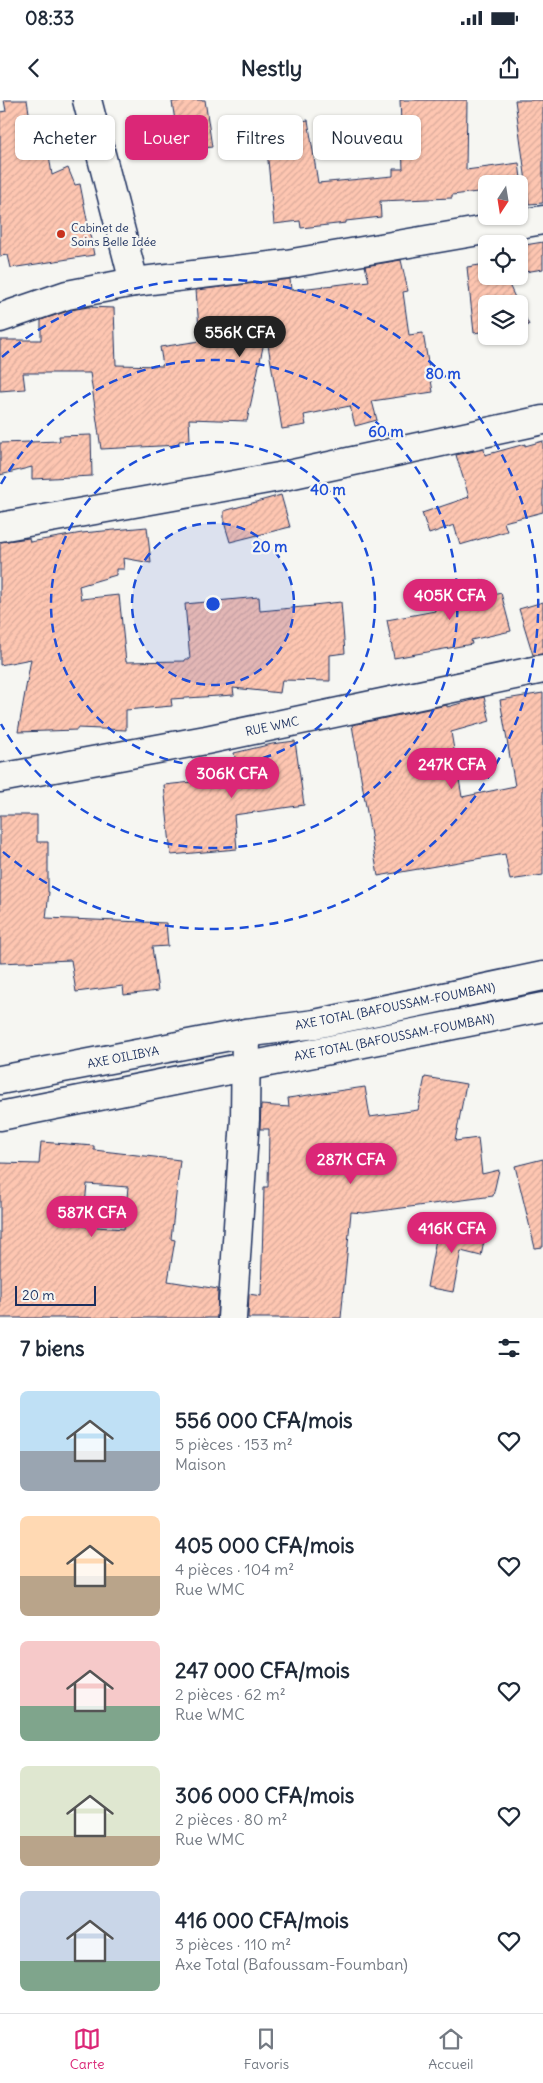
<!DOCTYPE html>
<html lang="fr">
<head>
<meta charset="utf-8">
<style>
  :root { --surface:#fff; --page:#f6f6f7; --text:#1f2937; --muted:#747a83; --line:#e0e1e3; --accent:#db2777 }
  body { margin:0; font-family:Delius,sans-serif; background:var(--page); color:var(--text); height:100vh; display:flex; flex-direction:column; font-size:19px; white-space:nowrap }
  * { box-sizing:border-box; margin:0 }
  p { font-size:16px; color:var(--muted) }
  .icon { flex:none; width:28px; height:28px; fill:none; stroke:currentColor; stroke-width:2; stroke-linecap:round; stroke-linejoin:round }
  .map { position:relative; height:1218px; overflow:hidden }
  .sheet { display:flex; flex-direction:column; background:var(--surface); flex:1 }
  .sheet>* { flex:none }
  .banner { position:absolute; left:15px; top:15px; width:514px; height:45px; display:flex; gap:10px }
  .needle { width:32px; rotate:192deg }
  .controls { position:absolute; left:478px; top:75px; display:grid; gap:10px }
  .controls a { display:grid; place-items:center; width:50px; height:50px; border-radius:8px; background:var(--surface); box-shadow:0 1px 4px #0004; font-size:25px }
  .scale { position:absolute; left:15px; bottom:12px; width:81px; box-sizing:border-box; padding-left:5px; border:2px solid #1b2f5e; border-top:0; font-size:14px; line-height:18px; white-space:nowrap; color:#1b2f5e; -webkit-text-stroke:4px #f6f6f2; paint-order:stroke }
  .price { position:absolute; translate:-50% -42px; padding:0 11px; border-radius:18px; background:var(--accent); color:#fff; font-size:16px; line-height:32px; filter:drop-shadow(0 1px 2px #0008) }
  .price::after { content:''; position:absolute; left:50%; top:30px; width:15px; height:11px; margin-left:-8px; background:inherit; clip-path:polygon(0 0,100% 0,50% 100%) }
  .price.on { background:#222; color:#fff }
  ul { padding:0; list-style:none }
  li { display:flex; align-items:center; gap:15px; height:125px; padding:0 20px }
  li span { display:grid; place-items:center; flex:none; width:140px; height:100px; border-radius:8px; color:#555 }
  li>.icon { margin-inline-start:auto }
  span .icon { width:60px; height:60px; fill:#fffc; stroke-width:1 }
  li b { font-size:21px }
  h2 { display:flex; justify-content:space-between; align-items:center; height:60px; padding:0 20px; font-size:21px }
  .tag { padding:0 18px; border-radius:8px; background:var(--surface); box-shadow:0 1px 4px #0004; font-size:18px; line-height:45px }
  .tag.on { background:var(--accent); color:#fff }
  .status { display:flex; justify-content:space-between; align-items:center; height:35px; padding:0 25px; background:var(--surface); direction:ltr }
  .status svg { height:14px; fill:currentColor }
  header { display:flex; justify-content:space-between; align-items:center; height:65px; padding:0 20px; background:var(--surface); font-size:22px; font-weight:800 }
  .menu { display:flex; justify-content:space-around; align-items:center; height:70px; border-top:1px solid var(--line); background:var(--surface); font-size:14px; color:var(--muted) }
  .menu a { display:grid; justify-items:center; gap:2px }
  .menu .on { color:var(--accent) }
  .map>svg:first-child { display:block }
</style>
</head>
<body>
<div class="status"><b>08:33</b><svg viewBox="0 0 49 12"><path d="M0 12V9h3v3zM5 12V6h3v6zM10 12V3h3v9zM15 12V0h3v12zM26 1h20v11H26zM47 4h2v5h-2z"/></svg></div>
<header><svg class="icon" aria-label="back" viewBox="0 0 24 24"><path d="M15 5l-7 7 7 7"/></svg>Nestly<svg class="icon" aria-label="share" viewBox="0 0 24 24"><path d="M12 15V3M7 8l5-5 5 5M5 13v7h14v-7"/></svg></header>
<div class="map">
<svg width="543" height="1218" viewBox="0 0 543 1218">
  <defs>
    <pattern id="building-hatch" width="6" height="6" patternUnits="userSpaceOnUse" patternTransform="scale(1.25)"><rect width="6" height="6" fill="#fec6b1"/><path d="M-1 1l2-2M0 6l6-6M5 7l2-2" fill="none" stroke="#d9aa9b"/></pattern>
  </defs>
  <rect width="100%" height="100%" fill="#f6f6f2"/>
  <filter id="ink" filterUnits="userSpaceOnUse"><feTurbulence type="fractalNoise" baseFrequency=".02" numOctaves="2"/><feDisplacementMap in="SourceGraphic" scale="10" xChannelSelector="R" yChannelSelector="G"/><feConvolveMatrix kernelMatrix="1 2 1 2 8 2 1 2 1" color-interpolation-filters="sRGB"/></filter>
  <g filter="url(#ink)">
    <!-- building -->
    <g fill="url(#building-hatch)" stroke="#1b2f5e" fill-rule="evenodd">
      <path d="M 4,0 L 27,0 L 35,50 L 48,48 L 52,75 L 68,68 L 75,85 L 80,84 L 94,155 L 11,168 L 8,155 L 0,156 L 0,12 L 6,11 Z"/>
      <path d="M 187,0 L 205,0 L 212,47 L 180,51 L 172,2 Z"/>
      <path d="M 400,0 L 467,0 L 466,70 L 519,63 L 522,86 L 519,86 L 519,84 L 486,84 L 486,91 L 452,95 L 452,98 L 380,101 L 381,117 L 346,121 L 346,123 L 301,128 L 300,121 L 274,124 L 267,50 L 287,47 L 283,24 L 308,20 L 318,83 L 393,76 L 393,69 L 403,69 Z"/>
      <path d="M 515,0 L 543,0 L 543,103 L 529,104 Z"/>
      <path d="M 543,142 L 543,169 L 519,173 L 519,146 Z"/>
      <path d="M 401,160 L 408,191 L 403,192 L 409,235 L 423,233 L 433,292 L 372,301 L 377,320 L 355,326 L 350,306 L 304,315 L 306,325 L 282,329 L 266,233 L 247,321 L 189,319 L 190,340 L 179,341 L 179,345 L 101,349 L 90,273 L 23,273 L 25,289 L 0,291 L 0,240 L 41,240 L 41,220 L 71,210 L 88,207 L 114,208 L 116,265 L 163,266 L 160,247 L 200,241 L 196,190 L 290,179 L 291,190 L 369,181 L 365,166 Z"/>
      <path d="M 486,164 L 486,176 L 505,176 L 518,204 L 486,204 L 486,231 L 474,233 L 467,167 Z"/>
      <path d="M 519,205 L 529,225 L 519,230 Z"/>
      <path d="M 91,335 L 92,376 L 32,379 L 32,367 L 0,375 L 0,343 L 60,341 L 59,336 Z"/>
      <path d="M 543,341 L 543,412 L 504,422 L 507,431 L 460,445 L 454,425 L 429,434 L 422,413 L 469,397 L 456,355 L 484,349 L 485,355 L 525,344 L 525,346 Z"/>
      <path d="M 281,395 L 290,427 L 230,442 L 224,422 L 224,411 Z"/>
      <path d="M 147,427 L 151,463 L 123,458 L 124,469 L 116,469 L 116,475 L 79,486 L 81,499 L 119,495 L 126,562 L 185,561 L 185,559 L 190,559 L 185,504 L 259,497 L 260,511 L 314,506 L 313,505 L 341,502 L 345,553 L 330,555 L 330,581 L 282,580 L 280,593 L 233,588 L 234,595 L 171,599 L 172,606 L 126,610 L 126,630 L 77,628 L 77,630 L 18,632 L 31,559 L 0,565 L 0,442 L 29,438 L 30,442 L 82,433 Z"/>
      <path d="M 485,480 L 489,496 L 501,493 L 511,531 L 471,540 L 472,544 L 394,558 L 387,520 L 435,511 L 431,493 Z"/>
      <path d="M 543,502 L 543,554 L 533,555 L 519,509 Z"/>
      <path d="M 543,593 L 543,775 L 510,780 L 505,754 L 378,776 L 352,625 L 447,605 L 447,607 L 484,597 L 490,621 L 451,632 L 462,697 L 515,686 L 500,600 Z"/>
      <path d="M 295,641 L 304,705 L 234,715 L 237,749 L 171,755 L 164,685 L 239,677 L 234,653 L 272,644 Z"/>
      <path d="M 0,715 L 37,715 L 37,742 L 48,742 L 48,792 L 49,792 L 46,818 L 166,823 L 168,846 L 152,847 L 158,891 L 124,895 L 123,886 L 76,892 L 71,860 L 0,863 Z"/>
      <path d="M 425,977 L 466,984 L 455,1041 L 478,1038 L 482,1074 L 499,1070 L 493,1096 L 364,1113 L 351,1112 L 341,1218 L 248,1218 L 249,1194 L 261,1196 L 264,1087 L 268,1087 L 269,1029 L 260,1029 L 261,1005 L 289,1007 L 288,998 L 365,987 L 370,1017 L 418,1010 Z"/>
      <path d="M 41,1042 L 94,1046 L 94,1050 L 180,1060 L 171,1139 L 175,1140 L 168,1181 L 218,1189 L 217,1218 L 0,1218 L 0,1063 L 39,1064 ZM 87,1084 L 128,1087 L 124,1129 L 83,1126 Z"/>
      <path d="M 543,1059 L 543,1147 L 535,1148 L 515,1066 Z"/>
      <path d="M 439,1123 L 486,1132 L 481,1156 L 461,1151 L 453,1192 L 427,1187 Z"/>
    </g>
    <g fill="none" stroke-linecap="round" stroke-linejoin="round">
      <!-- minor casing -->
      <g stroke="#1b2f5e" stroke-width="31">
        <g id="minor">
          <path d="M 87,0 L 134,182"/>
          <path d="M 0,218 L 67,195 L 134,182 L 287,164 L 543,120"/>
          <path d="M 0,427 L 279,377 L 543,320"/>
          <path d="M 0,678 L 206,640 L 543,569"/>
          <path d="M 232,1218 L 245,1019 L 246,933"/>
        </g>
      </g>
      <!-- highway casing -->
      <g stroke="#1b2f5e" stroke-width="31">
        <g id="highway">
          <path d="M 0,980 L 246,933 L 315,924 L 543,876"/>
          <path d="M 0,1016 L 543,907"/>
        </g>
      </g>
      <!-- minor -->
      <use href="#minor" stroke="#f6f6f2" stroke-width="28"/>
      <!-- highway -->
      <use href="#highway" stroke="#f6f6f2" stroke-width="28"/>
    </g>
  </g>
  <!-- distance rings -->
  <circle cx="213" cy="504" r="81" fill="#1d4ed8" fill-opacity=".12"/>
  <g fill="none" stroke="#1d4ed8" stroke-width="2.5" stroke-dasharray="9 6">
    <circle cx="213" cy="504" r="81"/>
    <circle cx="213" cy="504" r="162"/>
    <path d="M1 384A244 244 0 1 1 1 624"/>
    <path d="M2 257A325 325 0 1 1 2 751"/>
  </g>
  <!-- markers -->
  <circle fill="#c8321e" stroke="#f6f6f2" stroke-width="2" cx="61" cy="134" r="5"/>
  <g text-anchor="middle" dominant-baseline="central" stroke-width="4.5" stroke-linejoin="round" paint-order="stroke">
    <!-- poi labels -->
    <g font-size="12" fill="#1b2f5e" stroke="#f6f6f2" text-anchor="start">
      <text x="71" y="127">Cabinet de<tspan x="71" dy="14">Soins Belle Idée</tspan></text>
    </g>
    <!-- street labels -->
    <g font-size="12" fill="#1b2f5e" stroke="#f6f6f2">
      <text transform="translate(272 626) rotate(-12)">RUE WMC</text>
      <text transform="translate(395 906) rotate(-11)">AXE TOTAL (BAFOUSSAM-FOUMBAN)</text>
      <text transform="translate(394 937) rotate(-11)">AXE TOTAL (BAFOUSSAM-FOUMBAN)</text>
      <text transform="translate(123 957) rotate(-11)">AXE OILIBYA</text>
    </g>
  </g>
  <circle cx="213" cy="504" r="8" fill="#1d4ed8" stroke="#f6f6f2" stroke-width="2.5"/>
  <g font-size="15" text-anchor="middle" font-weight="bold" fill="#1d4ed8" stroke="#f6f6f2" stroke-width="4.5" stroke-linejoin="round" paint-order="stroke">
    <text x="443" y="279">80 m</text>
    <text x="386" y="337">60 m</text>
    <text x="328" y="395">40 m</text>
    <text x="270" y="452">20 m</text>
  </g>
</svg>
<div class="controls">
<a><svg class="needle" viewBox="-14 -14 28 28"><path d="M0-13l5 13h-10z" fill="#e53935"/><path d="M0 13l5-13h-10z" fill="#747a83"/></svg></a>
<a><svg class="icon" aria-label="locate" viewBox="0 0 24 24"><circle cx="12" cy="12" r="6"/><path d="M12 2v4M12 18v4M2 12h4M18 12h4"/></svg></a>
<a><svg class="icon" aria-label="layers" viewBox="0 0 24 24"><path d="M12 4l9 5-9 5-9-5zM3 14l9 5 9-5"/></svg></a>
</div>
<div class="scale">20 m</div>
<b class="price on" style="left:240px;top:258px">556K CFA</b>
<b class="price" style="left:450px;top:521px">405K CFA</b>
<b class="price" style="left:452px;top:690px">247K CFA</b>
<b class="price" style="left:232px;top:699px">306K CFA</b>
<b class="price" style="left:351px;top:1085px">287K CFA</b>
<b class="price" style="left:92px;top:1138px">587K CFA</b>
<b class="price" style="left:452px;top:1154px">416K CFA</b>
<div class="banner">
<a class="tag">Acheter</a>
<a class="tag on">Louer</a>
<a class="tag">Filtres</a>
<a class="tag">Nouveau</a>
</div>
</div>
<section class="sheet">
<h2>7 biens<svg class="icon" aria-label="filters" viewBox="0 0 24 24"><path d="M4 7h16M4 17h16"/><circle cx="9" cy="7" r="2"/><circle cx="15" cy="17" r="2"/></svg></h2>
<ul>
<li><span style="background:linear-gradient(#bfe0f5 60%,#9aa5b1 0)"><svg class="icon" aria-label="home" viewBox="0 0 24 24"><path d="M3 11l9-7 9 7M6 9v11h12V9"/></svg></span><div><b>556 000 CFA/mois</b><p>5 pièces · 153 m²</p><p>Maison</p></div><svg class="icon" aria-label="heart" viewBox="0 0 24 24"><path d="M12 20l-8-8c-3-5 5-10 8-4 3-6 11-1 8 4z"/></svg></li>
<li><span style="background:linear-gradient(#ffd9b3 60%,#b9a48a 0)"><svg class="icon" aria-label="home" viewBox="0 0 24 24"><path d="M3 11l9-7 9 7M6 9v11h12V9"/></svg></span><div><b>405 000 CFA/mois</b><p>4 pièces · 104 m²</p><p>Rue WMC</p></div><svg class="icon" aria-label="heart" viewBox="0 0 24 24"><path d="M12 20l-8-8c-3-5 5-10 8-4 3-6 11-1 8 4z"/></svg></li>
<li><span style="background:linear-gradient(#f6c9c9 65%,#7fa58c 0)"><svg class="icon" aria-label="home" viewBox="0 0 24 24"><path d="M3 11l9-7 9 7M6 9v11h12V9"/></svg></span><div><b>247 000 CFA/mois</b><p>2 pièces · 62 m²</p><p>Rue WMC</p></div><svg class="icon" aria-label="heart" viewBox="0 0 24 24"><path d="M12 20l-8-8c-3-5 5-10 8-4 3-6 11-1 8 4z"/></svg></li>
<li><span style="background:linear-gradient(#dfe7d0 70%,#b9a48a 0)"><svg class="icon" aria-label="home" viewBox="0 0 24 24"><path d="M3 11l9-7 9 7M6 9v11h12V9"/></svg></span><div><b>306 000 CFA/mois</b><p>2 pièces · 80 m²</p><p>Rue WMC</p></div><svg class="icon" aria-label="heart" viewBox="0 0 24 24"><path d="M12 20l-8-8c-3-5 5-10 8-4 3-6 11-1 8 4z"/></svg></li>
<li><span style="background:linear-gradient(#c9d6e8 70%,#7fa58c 0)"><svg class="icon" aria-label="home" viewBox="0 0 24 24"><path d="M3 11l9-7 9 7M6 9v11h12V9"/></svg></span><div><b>416 000 CFA/mois</b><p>3 pièces · 110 m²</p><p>Axe Total (Bafoussam-Foumban)</p></div><svg class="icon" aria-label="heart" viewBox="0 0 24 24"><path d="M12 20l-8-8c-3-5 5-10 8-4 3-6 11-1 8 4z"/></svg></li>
</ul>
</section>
<nav class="menu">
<a class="on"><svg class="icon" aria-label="map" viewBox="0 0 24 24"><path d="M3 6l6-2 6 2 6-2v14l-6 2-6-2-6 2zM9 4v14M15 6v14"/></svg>Carte</a>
<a><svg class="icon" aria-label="saved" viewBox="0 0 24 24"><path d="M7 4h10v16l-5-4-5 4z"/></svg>Favoris</a>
<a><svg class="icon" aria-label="home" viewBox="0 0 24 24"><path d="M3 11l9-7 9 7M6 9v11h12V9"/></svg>Accueil</a>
</nav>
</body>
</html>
